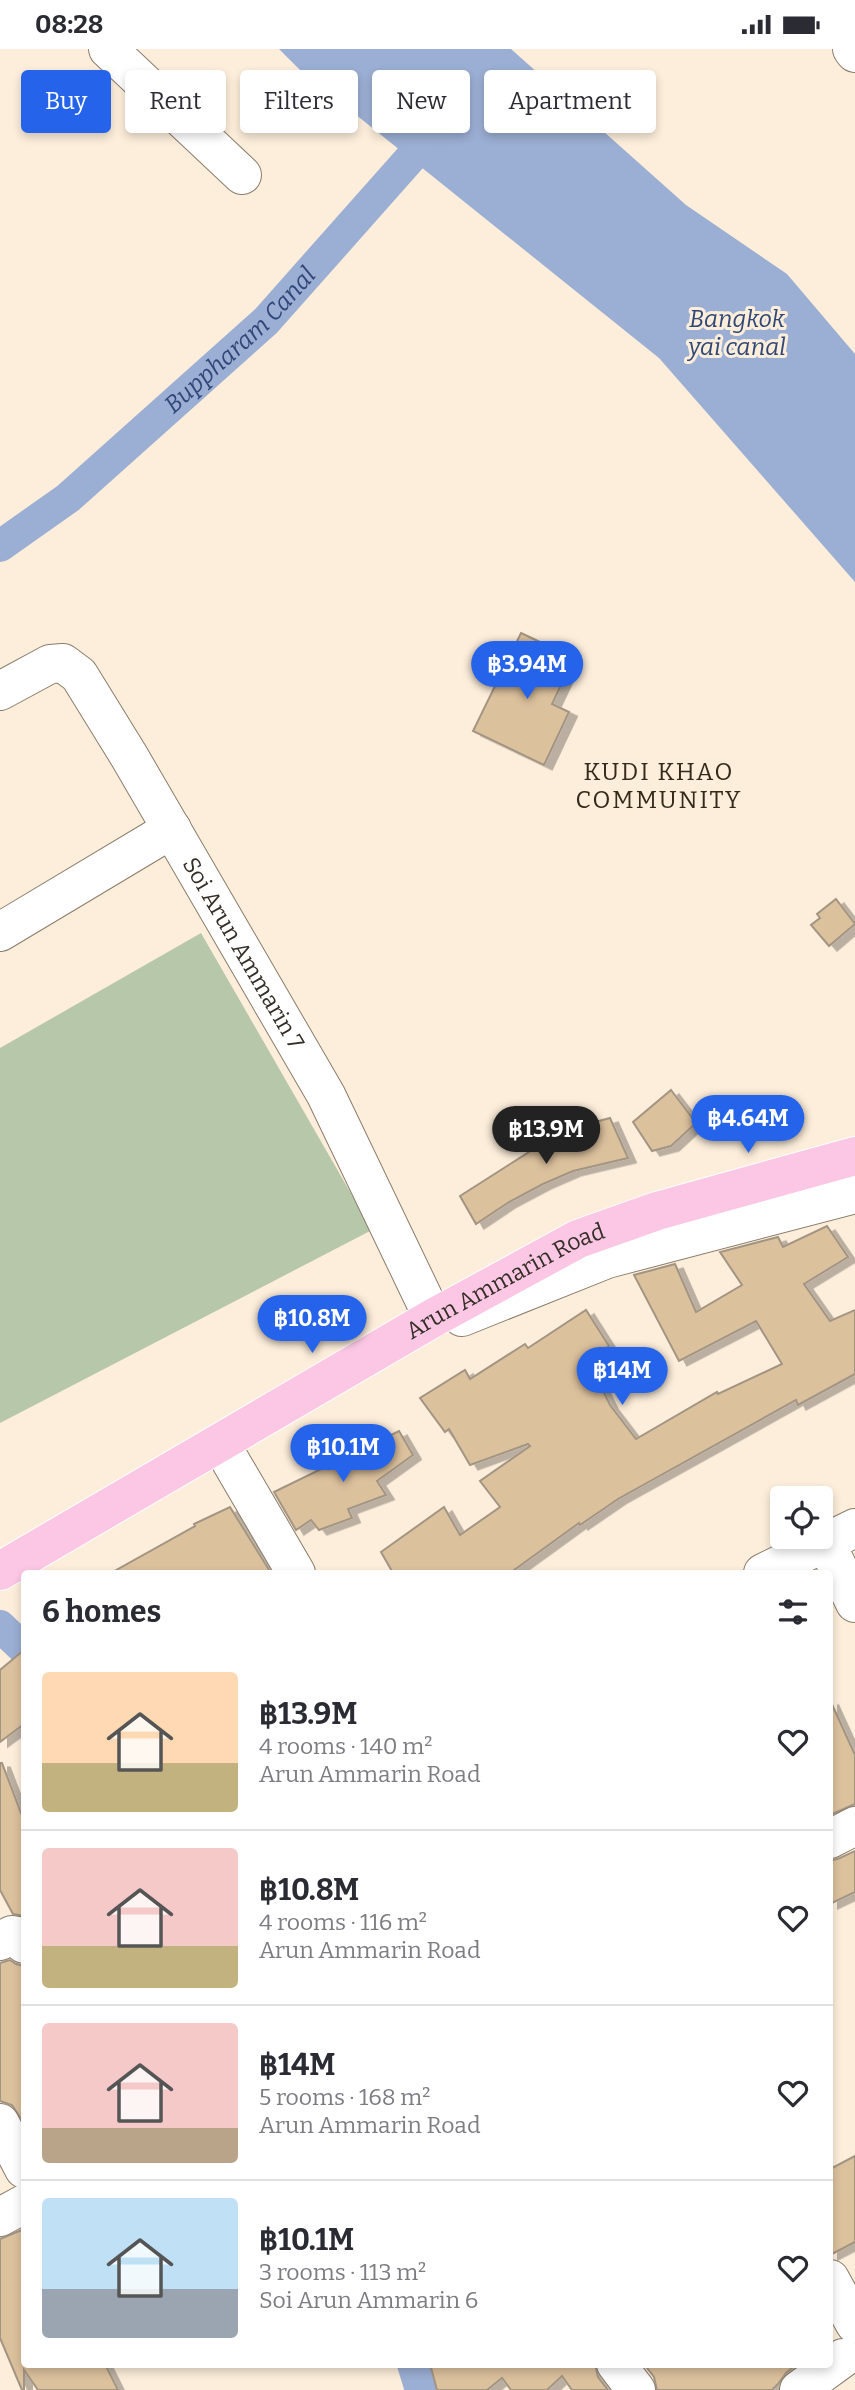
<!DOCTYPE html>
<html lang="en">
<head>
<meta charset="utf-8">
<style>
  :root { --surface:#fff; --page:#f7f7f7; --text:#2b2b33; --muted:#7c7c81; --line:#e1e1e2; --accent:#2563eb }
  body { margin:0; font-family:Bitter,serif; background:var(--page); color:var(--text); height:100vh; display:flex; flex-direction:column; font-size:26px; white-space:nowrap }
  * { box-sizing:border-box; margin:0 }
  p { font-size:23px; color:var(--muted) }
  .icon { flex:none; width:38px; height:38px; fill:none; stroke:currentColor; stroke-width:2; stroke-linecap:round; stroke-linejoin:round }
  .map { position:relative; flex:1; overflow:hidden }
  .panel { position:absolute; left:21px; top:1521px; width:812px; height:798px; display:flex; flex-direction:column; background:var(--surface); border-radius:7px; box-shadow:0 4px 10px #0003 }
  .panel>* { flex:none }
  .guide { position:absolute; left:21px; top:21px; width:814px; height:63px; display:flex; gap:14px }
  .buttons { position:absolute; left:770px; top:1437px; display:grid; gap:14px }
  .buttons a { display:grid; place-items:center; width:63px; height:63px; border-radius:7px; background:var(--surface); box-shadow:0 4px 10px #0003; font-size:35px }
  .price { position:absolute; translate:-50% -60px; padding:0 16px; border-radius:24px; background:var(--accent); color:#fff; font-size:23px; line-height:46px; filter:drop-shadow(0 2px 4px #0008) }
  .price::after { content:''; position:absolute; left:50%; top:42px; width:21px; height:16px; margin-left:-10px; background:inherit; clip-path:polygon(0 0,100% 0,50% 100%) }
  .price.on { background:#222; color:#fff }
  ul { padding:0; list-style:none }
  li { display:flex; align-items:center; gap:21px; height:175px; padding:0 21px }
  li+li { border-top:2px solid var(--line) }
  li span { display:grid; place-items:center; flex:none; width:196px; height:140px; border-radius:7px; color:#555 }
  li>.icon { margin-inline-start:auto }
  span .icon { width:84px; height:84px; fill:#fffc; stroke-width:1 }
  li b { font-size:30px }
  h2 { display:flex; justify-content:space-between; align-items:center; height:84px; padding:0 21px; font-size:30px }
  .tag { padding:0 24px; border-radius:7px; background:var(--surface); box-shadow:0 4px 10px #0003; font-size:24px; line-height:63px }
  .tag.on { background:var(--accent); color:#fff }
  .status { display:flex; justify-content:space-between; align-items:center; height:49px; padding:0 35px; background:var(--surface); direction:ltr }
  .status svg { height:19px; fill:currentColor }
  .map>svg:first-child { display:block }
</style>
</head>
<body>
<div class="status"><b>08:28</b><svg viewBox="0 0 49 12"><path d="M0 12V9h3v3zM5 12V6h3v6zM10 12V3h3v9zM15 12V0h3v12zM26 1h20v11H26zM47 4h2v5h-2z"/></svg></div>
<div class="map">
<svg width="855" height="2341" viewBox="0 0 855 2341">
  <defs>
    <filter id="shadow"><feDropShadow dx="8" dy="4.5" stdDeviation="0" flood-color="#0004"/></filter>
  </defs>
  <rect width="100%" height="100%" fill="#fdeedb"/>
  <!-- green -->
  <path fill="#b7c7aa" d="M 201,884 L 372,1181 L 0,1374 L 0,999 Z"/>
  <!-- water -->
  <path fill="#9baed3" d="M 279,0 L 511,0 L 686,156 L 787,225 L 855,305 L 855,533 L 659,309 L 299,20 Z"/>
  <g fill="none" stroke-linecap="round" stroke-linejoin="round">
    <!-- canal -->
    <g stroke="#9baed3" stroke-width="32">
      <path id="s1" d="M 0,497 L 68,449 L 266,272 L 438,78"/>
      <path d="M 0,1577 L 24,1600"/>
      <path d="M 413,2315 L 421,2341"/>
    </g>
  </g>
  <!-- building -->
  <g fill="#dcc19d" stroke="#a39583" stroke-width="2" filter="url(#shadow)">
    <path d="M 521,584 L 574,609 L 552,655 L 569,663 L 544,716 L 473,682 Z"/>
    <path d="M 836,850 L 855,875 L 829,897 L 811,876 L 820,869 L 817,865 Z"/>
    <path d="M 671,1041 L 696,1074 L 671,1097 L 652,1102 L 633,1073 Z"/>
    <path d="M 610,1069 L 628,1109 L 573,1122 L 543,1135 L 509,1153 L 476,1175 L 460,1147 L 562,1082 Z"/>
    <path d="M 827,1177 L 848,1208 L 804,1235 L 830,1272 L 855,1261 L 855,1325 L 798,1356 L 796,1351 L 618,1450 L 580,1476 L 579,1474 L 510,1524 L 393,1524 L 381,1503 L 444,1458 L 460,1486 L 500,1458 L 480,1432 L 530,1397 L 528,1395 L 470,1416 L 449,1380 L 445,1383 L 420,1349 L 465,1321 L 470,1330 L 525,1295 L 528,1299 L 586,1261 L 609,1297 L 588,1311 L 610,1356 L 636,1390 L 717,1343 L 718,1345 L 782,1315 L 756,1272 L 679,1312 L 634,1226 L 675,1215 L 696,1263 L 742,1236 L 720,1203 L 778,1188 L 783,1198 Z"/>
    <path d="M 399,1382 L 413,1406 L 377,1432 L 386,1446 L 348,1460 L 352,1469 L 319,1481 L 311,1471 L 296,1481 L 274,1443 Z"/>
    <path d="M 230,1458 L 271,1524 L 111,1524 L 195,1477 L 194,1475 Z"/>
    <path d="M 24,1601 L 24,1675 L 0,1693 L 0,1621 Z"/>
    <path d="M 830,1651 L 855,1706 L 855,1755 L 830,1766 Z"/>
    <path d="M 0,1714 L 2,1714 L 24,1772 L 24,1867 L 13,1865 L 0,1841 Z"/>
    <path d="M 855,1802 L 855,1843 L 830,1855 L 830,1812 L 840,1809 Z"/>
    <path d="M 10,1911 L 16,1915 L 24,1917 L 24,2074 L 12,2056 L 0,2052 L 0,1914 Z"/>
    <path d="M 855,2107 L 855,2193 L 830,2206 L 830,2120 Z"/>
    <path d="M 24,2180 L 24,2315 L 105,2315 L 118,2341 L 38,2341 L 24,2321 L 24,2341 L 22,2341 L 0,2289 L 0,2190 Z"/>
    <path d="M 430,2315 L 595,2315 L 598,2328 L 608,2341 L 572,2341 L 562,2327 L 547,2341 L 511,2341 L 502,2329 L 487,2341 L 437,2341 Z"/>
    <path d="M 644,2315 L 797,2315 L 786,2324 L 778,2335 L 772,2341 L 657,2341 L 654,2328 Z"/>
  </g>
  <g fill="none" stroke-linecap="round" stroke-linejoin="round">
    <!-- minor casing -->
    <g stroke="#8a7d6b" stroke-width="40">
      <g id="minor">
        <path d="M 108,0 L 242,126"/>
        <path d="M 852,0 L 855,4"/>
        <path id="s2" d="M 0,642 L 50,615 L 63,614 L 79,626 L 129,707 L 326,1046 L 433,1269"/>
        <path d="M 0,883 L 172,780"/>
        <path d="M 462,1268 L 607,1210 L 855,1145"/>
        <path d="M 220,1394 L 296,1524"/>
        <path d="M 826,1494 L 855,1554"/>
        <path d="M 763,1524 L 855,1479"/>
        <path d="M 830,1790 L 855,1777"/>
        <path d="M 0,1892 L 12,1886 L 18,1887 L 24,1895"/>
        <path d="M 0,2074 L 24,2120"/>
        <path d="M 0,2168 L 24,2155"/>
        <path d="M 830,2230 L 855,2275"/>
        <path d="M 616,2315 L 636,2341"/>
        <path d="M 799,2341 L 843,2309"/>
      </g>
    </g>
    <!-- major casing -->
    <g stroke="#fff" stroke-width="40">
      <g id="major">
        <path id="s3" d="M 0,1522 L 433,1269 L 578,1190 L 657,1162 L 855,1107"/>
      </g>
    </g>
    <!-- minor -->
    <use href="#minor" stroke="#fff" stroke-width="38"/>
    <!-- major -->
    <use href="#major" stroke="#fbc7e4" stroke-width="38"/>
  </g>
  <g text-anchor="middle" dominant-baseline="central" stroke-width="6" stroke-linejoin="round" paint-order="stroke">
    <!-- street labels -->
    <g font-size="23" fill="#342e26" stroke="#fdeedb">
      <text stroke="none"><textPath href="#s2" startOffset="413">Soi Arun Ammarin 7</textPath></text>
      <text stroke="none"><textPath href="#s3" startOffset="583">Arun Ammarin Road</textPath></text>
    </g>
    <!-- water labels -->
    <g font-size="24" font-style="italic" fill="#304778" stroke="#fdeedb">
      <text x="737" y="270">Bangkok<tspan x="737" dy="28">yai canal</tspan></text>
      <text stroke="none"><textPath href="#s1" startOffset="317">Buppharam Canal</textPath></text>
    </g>
    <!-- neighbourhood labels -->
    <g font-size="24" letter-spacing="2" fill="#35291a" stroke="#fdeedb">
      <text x="659" y="723">KUDI KHAO<tspan x="659" dy="28">COMMUNITY</tspan></text>
    </g>
  </g>
</svg>
<div class="buttons">
<a><svg class="icon" aria-label="locate" viewBox="0 0 24 24"><circle cx="12" cy="12" r="6"/><path d="M12 2v4M12 18v4M2 12h4M18 12h4"/></svg></a>
</div>
<b class="price" style="left:527px;top:652px">฿3.94M</b>
<b class="price" style="left:748px;top:1106px">฿4.64M</b>
<b class="price on" style="left:546px;top:1117px">฿13.9M</b>
<b class="price" style="left:312px;top:1306px">฿10.8M</b>
<b class="price" style="left:622px;top:1358px">฿14M</b>
<b class="price" style="left:343px;top:1435px">฿10.1M</b>
<div class="guide">
<a class="tag on">Buy</a>
<a class="tag">Rent</a>
<a class="tag">Filters</a>
<a class="tag">New</a>
<a class="tag">Apartment</a>
</div>
<section class="panel">
<h2>6 homes<svg class="icon" aria-label="filters" viewBox="0 0 24 24"><path d="M4 7h16M4 17h16"/><circle cx="9" cy="7" r="2"/><circle cx="15" cy="17" r="2"/></svg></h2>
<ul>
<li><span style="background:linear-gradient(#ffd9b3 65%,#c2b280 0)"><svg class="icon" aria-label="home" viewBox="0 0 24 24"><path d="M3 11l9-7 9 7M6 9v11h12V9"/></svg></span><div><b>฿13.9M</b><p>4 rooms · 140 m²</p><p>Arun Ammarin Road</p></div><svg class="icon" aria-label="heart" viewBox="0 0 24 24"><path d="M12 20l-8-8c-3-5 5-10 8-4 3-6 11-1 8 4z"/></svg></li>
<li><span style="background:linear-gradient(#f6c9c9 70%,#c2b280 0)"><svg class="icon" aria-label="home" viewBox="0 0 24 24"><path d="M3 11l9-7 9 7M6 9v11h12V9"/></svg></span><div><b>฿10.8M</b><p>4 rooms · 116 m²</p><p>Arun Ammarin Road</p></div><svg class="icon" aria-label="heart" viewBox="0 0 24 24"><path d="M12 20l-8-8c-3-5 5-10 8-4 3-6 11-1 8 4z"/></svg></li>
<li><span style="background:linear-gradient(#f6c9c9 75%,#b9a48a 0)"><svg class="icon" aria-label="home" viewBox="0 0 24 24"><path d="M3 11l9-7 9 7M6 9v11h12V9"/></svg></span><div><b>฿14M</b><p>5 rooms · 168 m²</p><p>Arun Ammarin Road</p></div><svg class="icon" aria-label="heart" viewBox="0 0 24 24"><path d="M12 20l-8-8c-3-5 5-10 8-4 3-6 11-1 8 4z"/></svg></li>
<li><span style="background:linear-gradient(#bfe0f5 65%,#9aa5b1 0)"><svg class="icon" aria-label="home" viewBox="0 0 24 24"><path d="M3 11l9-7 9 7M6 9v11h12V9"/></svg></span><div><b>฿10.1M</b><p>3 rooms · 113 m²</p><p>Soi Arun Ammarin 6</p></div><svg class="icon" aria-label="heart" viewBox="0 0 24 24"><path d="M12 20l-8-8c-3-5 5-10 8-4 3-6 11-1 8 4z"/></svg></li>
</ul>
</section>
</div>
</body>
</html>
